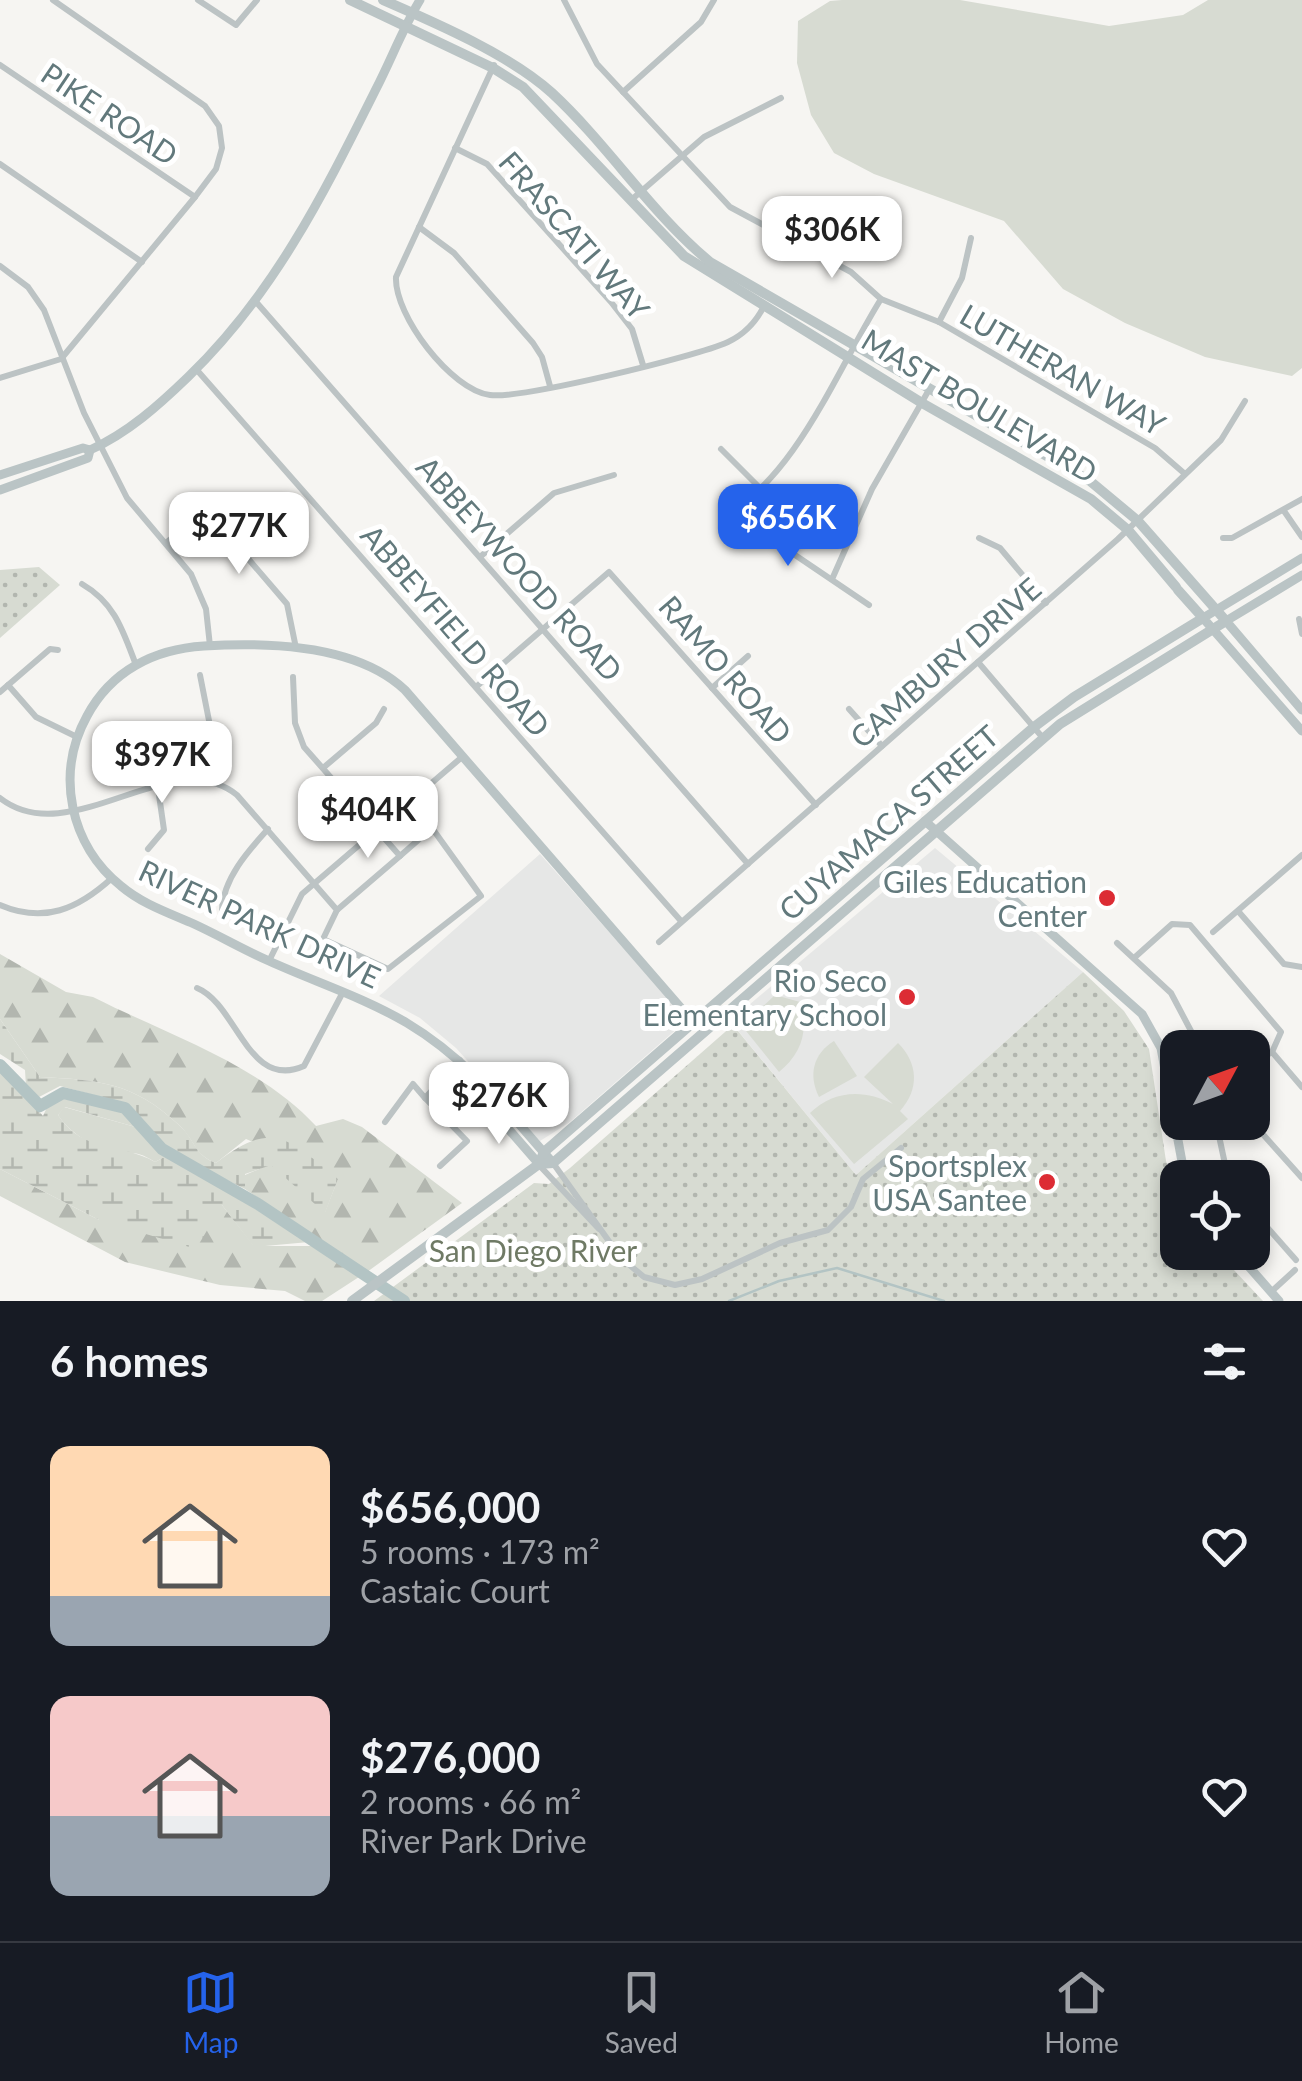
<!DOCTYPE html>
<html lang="en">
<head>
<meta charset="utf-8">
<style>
  :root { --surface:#171b24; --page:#242831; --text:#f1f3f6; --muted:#9ea1a6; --line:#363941; --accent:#2563eb }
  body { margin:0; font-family:Lato,sans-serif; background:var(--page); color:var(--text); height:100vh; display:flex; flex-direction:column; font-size:38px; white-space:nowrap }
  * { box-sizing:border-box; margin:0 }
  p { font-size:32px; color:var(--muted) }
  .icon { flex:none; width:55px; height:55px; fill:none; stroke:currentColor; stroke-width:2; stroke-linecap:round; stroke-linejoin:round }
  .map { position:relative; height:1301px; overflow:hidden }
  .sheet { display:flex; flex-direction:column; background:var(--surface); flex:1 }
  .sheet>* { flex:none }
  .needle { width:65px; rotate:49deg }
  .tools { position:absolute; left:1160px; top:1030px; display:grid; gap:20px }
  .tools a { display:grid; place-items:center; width:110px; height:110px; border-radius:20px; background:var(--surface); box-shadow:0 5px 15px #0003; font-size:50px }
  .price { position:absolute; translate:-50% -85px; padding:0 22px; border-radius:20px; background:#fff; color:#222; font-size:32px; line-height:65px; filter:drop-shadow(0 2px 5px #0008) }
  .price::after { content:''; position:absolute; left:50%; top:60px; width:30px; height:22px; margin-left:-15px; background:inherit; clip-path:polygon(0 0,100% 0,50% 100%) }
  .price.selected { background:var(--accent); color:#fff }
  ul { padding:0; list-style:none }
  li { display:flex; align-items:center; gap:30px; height:250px; padding:0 50px }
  li span { display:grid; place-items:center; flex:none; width:280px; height:200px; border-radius:20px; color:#555 }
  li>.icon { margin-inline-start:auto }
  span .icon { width:120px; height:120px; fill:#fffc; stroke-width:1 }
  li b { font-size:42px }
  h2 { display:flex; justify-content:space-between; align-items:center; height:120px; padding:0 50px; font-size:42px }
  .dock { display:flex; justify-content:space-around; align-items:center; height:140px; border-top:2px solid var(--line); background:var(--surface); font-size:28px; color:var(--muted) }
  .dock a { display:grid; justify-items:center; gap:5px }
  .dock .selected { color:var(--accent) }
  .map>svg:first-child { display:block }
</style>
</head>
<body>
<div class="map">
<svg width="1302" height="1301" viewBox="0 0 1302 1301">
  <defs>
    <pattern id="forest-firs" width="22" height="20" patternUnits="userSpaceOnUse" patternTransform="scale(2.5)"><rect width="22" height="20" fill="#d7dbd2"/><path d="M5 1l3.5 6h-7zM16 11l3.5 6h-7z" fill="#b2b6af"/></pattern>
    <pattern id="wetland-marsh" width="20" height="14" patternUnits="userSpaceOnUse" patternTransform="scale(2.5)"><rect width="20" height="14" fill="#d7dbd2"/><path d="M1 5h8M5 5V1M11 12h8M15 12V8" fill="none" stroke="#b2b6af"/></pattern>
    <pattern id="park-dots" width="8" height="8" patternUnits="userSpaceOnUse" patternTransform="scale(2.5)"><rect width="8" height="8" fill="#d7dbd2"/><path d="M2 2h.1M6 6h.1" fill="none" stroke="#b2b6af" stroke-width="1.8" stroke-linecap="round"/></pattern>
  </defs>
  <rect width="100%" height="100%" fill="#f6f5f2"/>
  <!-- built -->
  <g fill="#e6e7e6">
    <path d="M 935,848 L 1083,972 L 856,1175 L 730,1021 Z"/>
    <path d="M 540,854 L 687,1020 L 570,1122 L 540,1141 L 456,1048 L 420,1018 L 379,996 Z"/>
  </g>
  <!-- grass -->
  <g fill="#d7dbd2">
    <path d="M 842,0 L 960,0 L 1109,26 L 1183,15 L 1208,0 L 1302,0 L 1302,368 L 1292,376 L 1205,357 L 1125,323 L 1063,289 L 1004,221 L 874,174 L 834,153 L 811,115 L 797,63 L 798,21 L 830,1 Z"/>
    <path d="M 775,995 L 800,1002 C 809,1030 802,1053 779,1072 L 742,1026 Z"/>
    <path d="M 834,1041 L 857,1076 L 819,1097 C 808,1075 813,1054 834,1041 Z"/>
    <path d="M 898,1043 C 918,1063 920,1089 900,1111 L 908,1119 L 854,1164 L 810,1113 C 834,1090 864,1089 893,1104 L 864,1077 Z"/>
    <path d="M 64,1107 L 139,1128 L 168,1155 L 155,1162 C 131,1147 131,1157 110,1151 C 91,1146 68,1131 58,1115 Z"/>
  </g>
  <!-- forest -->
  <g fill="url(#forest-firs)">
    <path d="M 0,954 L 66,992 L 93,997 C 168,1035 259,1064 316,1126 L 343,1119 L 362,1127 L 462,1203 L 367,1272 L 245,1189 L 245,1175 L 271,1164 L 325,1212 L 338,1179 L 246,1139 L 216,1163 C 194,1155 195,1140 179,1125 C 133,1082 99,1080 40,1077 L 0,1019 Z"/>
    <path d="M 0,1169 L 99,1220 L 222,1205 L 254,1246 L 312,1246 L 359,1277 L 322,1301 L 305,1301 L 285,1291 L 220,1285 L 125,1262 L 0,1196 Z"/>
  </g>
  <!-- wetland -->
  <g fill="url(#wetland-marsh)">
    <path d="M 0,1019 L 40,1077 C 99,1080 133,1082 179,1125 C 195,1139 194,1155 216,1163 C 273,1118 289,1139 338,1179 L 325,1213 L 271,1165 L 245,1174 L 245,1189 L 165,1149 L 124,1103 L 60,1086 L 39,1097 L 26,1087 L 25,1070 L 0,1054 Z"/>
    <path d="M 0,1072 L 14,1080 L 43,1116 L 48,1105 L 59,1098 L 126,1111 L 139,1128 L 65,1107 L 58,1115 C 85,1155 121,1142 155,1162 L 168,1155 L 309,1242 L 254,1247 L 222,1205 L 196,1249 L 99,1220 L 0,1169 Z"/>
  </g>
  <!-- park -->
  <g fill="url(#park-dots)">
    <path d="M 39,567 L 60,585 L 0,638 L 0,570 Z"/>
    <path d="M 1083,972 L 1124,1011 L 1149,1049 L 1166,1161 L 1177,1193 L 1178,1252 L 1218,1253 L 1263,1301 L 374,1301 L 534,1183 L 549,1184 L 570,1168 L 733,1025 L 856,1175 Z"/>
  </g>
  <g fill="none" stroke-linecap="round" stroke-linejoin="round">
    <!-- stream -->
    <path stroke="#b3c4c4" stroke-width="2.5" d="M 729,1301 L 779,1281 L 837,1268 L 944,1301"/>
    <!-- river -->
    <path stroke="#b3c4c4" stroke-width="12" d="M 0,1065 L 40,1106 L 63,1093 L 125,1108 L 162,1149 L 258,1204 L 404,1301"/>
    <!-- street -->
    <g stroke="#bcc3c4" stroke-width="6">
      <path d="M 198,0 L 236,25 L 257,0"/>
      <path d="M 564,0 L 597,64 L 730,207 L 851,272 L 881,299 L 939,322 L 1155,448 L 1185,474"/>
      <path d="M 0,65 L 195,197"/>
      <path d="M 494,65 L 396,277 C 394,315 451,390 490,395 C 521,399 695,357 728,342 C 745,334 756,322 764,306"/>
      <path d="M 623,92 L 701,22 L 714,0"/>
      <path d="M 455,148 L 487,164 L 611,302 L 632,329 L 643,365"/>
      <path d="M 0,164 L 142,262"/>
      <path d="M 630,201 L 704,137 L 781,98"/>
      <path d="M 419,227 L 454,253 L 533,343 L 542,357 L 550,386"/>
      <path d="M 0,266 L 28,287 L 44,310 L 84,413 L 127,498 L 191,574 L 206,609 L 210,646"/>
      <path d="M 257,303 L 748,864"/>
      <path d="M 939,322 L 962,278 L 971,238"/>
      <path d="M 196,369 L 681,921"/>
      <path d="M 0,378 L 61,359 L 195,197 L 216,169 L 222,148 L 219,126 L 205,106 L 53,0"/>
      <path d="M 721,449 L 759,487"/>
      <path d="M 735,509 L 745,521 L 869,605"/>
      <path d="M 1284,511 L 1302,537"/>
      <path d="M 722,515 C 793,485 841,362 881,299"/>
      <path d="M 979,538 L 1000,548 L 1046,603"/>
      <path d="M 1223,538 L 1232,538 L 1302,499"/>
      <path d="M 167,542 L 197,517 L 215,520 L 287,604 L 296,648"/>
      <path d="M 480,557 L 554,493 L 614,475"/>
      <path d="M 833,577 L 872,489 L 930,388"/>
      <path d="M 82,584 C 115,603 123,631 136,665"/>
      <path d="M 1299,619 L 1302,634"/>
      <path d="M 978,662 L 1043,738"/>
      <path d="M 200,675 L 214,746 L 208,780"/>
      <path d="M 8,685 L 36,717 L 77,737"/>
      <path d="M 476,687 L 609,572 L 816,805"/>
      <path d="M 712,688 L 748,656"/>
      <path d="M 0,692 L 50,649 L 58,650"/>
      <path d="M 849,709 L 882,746"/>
      <path d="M 323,768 L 376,723 L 384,709"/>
      <path d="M 0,798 C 70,853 172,742 237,795 L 337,910 L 323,939 L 388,969 L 481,896 L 432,828 L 400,856 L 304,747 L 295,723 L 293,677"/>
      <path d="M 148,849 L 164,830 L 158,788"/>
      <path d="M 0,905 C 44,924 78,909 112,878"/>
      <path d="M 222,910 C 223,879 248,851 268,829"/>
      <path d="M 337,910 L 400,856"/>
      <path d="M 1238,911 L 1284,964 L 1302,967"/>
      <path d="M 1213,932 L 1302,855"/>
      <path d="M 659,942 L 1118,539 L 1221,440 L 1245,401"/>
      <path d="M 1117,943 L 1171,993 L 1200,1048"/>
      <path d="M 1134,958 L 1172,924 L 1190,925 L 1281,1032 L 1272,1052 L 1252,1064"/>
      <path d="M 269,961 L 302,894 L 462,757"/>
      <path d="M 197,988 C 237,1004 248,1091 304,1066 L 343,992"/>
      <path d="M 1272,1052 L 1302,1087"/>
      <path d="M 385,1122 L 413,1084 L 425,1098"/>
      <path d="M 1216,1122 L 1228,1178"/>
      <path d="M 1252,1122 L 1302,1178"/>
      <path d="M 553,1163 L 621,1258 L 644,1277 L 675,1285 L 702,1279 L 780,1243 L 828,1230 L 851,1207 L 863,1179 L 901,1148"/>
      <path d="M 539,1165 L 599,1229"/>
      <path d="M 440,1166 L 467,1141 L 425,1098 L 459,1061"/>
      <path d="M 1252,1210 L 1296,1260"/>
      <path d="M 1271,1292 L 1295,1270"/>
    </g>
    <!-- secondary -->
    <g stroke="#bac4c5" stroke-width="9">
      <path d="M 0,475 L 83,448 L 90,450 C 128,433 159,405 188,377 C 274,294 323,195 376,89 C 391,60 403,28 420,0"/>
      <path d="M 0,490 L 88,458 L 90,450"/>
      <path d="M 1302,558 L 1203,618 L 1302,731"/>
      <path d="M 1302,575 L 1226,621 L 1302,710"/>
      <path d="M 925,821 L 1142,1014 L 1161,1048 L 1185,1178"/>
      <path d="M 459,1061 L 463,1077 L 539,1164"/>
      <path d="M 553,1163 C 506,1110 469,1060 407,1023 C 363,997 315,982 269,961 C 244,950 220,936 194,924 C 169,913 142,904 121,886 C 70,845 55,774 87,716 C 111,671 154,649 204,646 C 268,642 356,644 405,690 L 694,1023"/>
      <path d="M 1236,1252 L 1279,1301"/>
    </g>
    <!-- primary -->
    <g stroke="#bac4c5" stroke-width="10">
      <path d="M 350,0 L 493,68 L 523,87 L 684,256 L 922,403 L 1091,499 L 1128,530 L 1176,587"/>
      <path d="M 539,1164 L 544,1152 L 1034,727 L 1074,697 L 1203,618 L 1178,590"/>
      <path d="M 352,1301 L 539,1164 L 553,1163 L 1060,724 L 1226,621 L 1138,521 L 1090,481 L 710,262 C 650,212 609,146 552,93 C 510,55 436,23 383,0"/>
    </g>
  </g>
  <!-- markers -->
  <g fill="#dc2c34" stroke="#fff" stroke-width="4">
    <circle cx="1107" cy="898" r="10"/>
    <circle cx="907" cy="997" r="10"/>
    <circle cx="1047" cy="1182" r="10"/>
  </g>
  <g text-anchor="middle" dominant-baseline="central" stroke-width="10" stroke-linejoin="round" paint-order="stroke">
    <!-- street labels -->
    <g font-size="30" fill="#62797c" stroke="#fff">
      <text transform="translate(110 113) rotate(34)">PIKE ROAD</text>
      <text transform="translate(575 235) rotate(49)">FRASCATI WAY</text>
      <text transform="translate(1063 369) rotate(30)">LUTHERAN WAY</text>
      <text transform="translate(980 405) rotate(31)">MAST BOULEVARD</text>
      <text transform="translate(520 568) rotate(48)">ABBEYWOOD ROAD</text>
      <text transform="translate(456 630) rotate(49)">ABBEYFIELD ROAD</text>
      <text transform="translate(945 662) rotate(-41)">CAMBURY DRIVE</text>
      <text transform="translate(726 669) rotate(49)">RAMO ROAD</text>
      <text transform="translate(888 822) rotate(-41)">CUYAMACA STREET</text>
      <text transform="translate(260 923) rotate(25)">RIVER PARK DRIVE</text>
    </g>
    <!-- poi labels -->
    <g font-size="30" fill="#62797c" stroke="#fff" text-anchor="end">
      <text x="1087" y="881">Giles Education<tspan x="1087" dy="34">Center</tspan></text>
      <text x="887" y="980">Rio Seco<tspan x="887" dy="34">Elementary School</tspan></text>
      <text x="1027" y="1165">Sportsplex<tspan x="1027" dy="34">USA Santee</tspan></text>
    </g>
    <!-- park labels -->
    <g font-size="30" fill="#6f7a65" stroke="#fff">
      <text x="533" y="1250">San Diego River</text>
    </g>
  </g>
</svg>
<div class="tools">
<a><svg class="needle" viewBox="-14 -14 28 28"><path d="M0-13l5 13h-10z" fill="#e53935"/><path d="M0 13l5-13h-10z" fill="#9ea1a6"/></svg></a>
<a><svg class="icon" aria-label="locate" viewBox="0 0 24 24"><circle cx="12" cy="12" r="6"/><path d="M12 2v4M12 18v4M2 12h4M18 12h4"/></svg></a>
</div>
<b class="price" style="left:832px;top:281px">$306K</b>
<b class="price selected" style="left:788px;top:569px">$656K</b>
<b class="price" style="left:239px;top:577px">$277K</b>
<b class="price" style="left:162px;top:806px">$397K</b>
<b class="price" style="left:368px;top:861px">$404K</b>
<b class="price" style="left:499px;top:1147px">$276K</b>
</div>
<section class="sheet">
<h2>6 homes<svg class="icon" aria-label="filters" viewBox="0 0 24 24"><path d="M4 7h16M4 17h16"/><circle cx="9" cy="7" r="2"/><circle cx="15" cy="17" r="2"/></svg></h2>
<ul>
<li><span style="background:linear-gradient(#ffd9b3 75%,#9aa5b1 0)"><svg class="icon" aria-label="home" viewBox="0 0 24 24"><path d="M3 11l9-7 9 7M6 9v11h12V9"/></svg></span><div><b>$656,000</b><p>5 rooms · 173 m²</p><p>Castaic Court</p></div><svg class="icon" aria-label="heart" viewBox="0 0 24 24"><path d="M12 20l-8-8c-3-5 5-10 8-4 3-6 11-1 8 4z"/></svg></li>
<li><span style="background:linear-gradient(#f6c9c9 60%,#9aa5b1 0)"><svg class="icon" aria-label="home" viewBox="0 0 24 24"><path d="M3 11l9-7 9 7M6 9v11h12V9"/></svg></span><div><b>$276,000</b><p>2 rooms · 66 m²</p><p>River Park Drive</p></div><svg class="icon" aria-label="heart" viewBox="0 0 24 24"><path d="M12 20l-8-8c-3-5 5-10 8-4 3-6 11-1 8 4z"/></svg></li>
</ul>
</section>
<nav class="dock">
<a class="selected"><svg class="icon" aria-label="map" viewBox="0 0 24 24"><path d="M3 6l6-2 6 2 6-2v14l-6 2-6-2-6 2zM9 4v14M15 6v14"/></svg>Map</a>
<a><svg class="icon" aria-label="saved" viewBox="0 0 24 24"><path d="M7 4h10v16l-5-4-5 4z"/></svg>Saved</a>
<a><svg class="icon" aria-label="home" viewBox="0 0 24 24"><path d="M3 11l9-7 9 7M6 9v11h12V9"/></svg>Home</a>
</nav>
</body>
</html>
